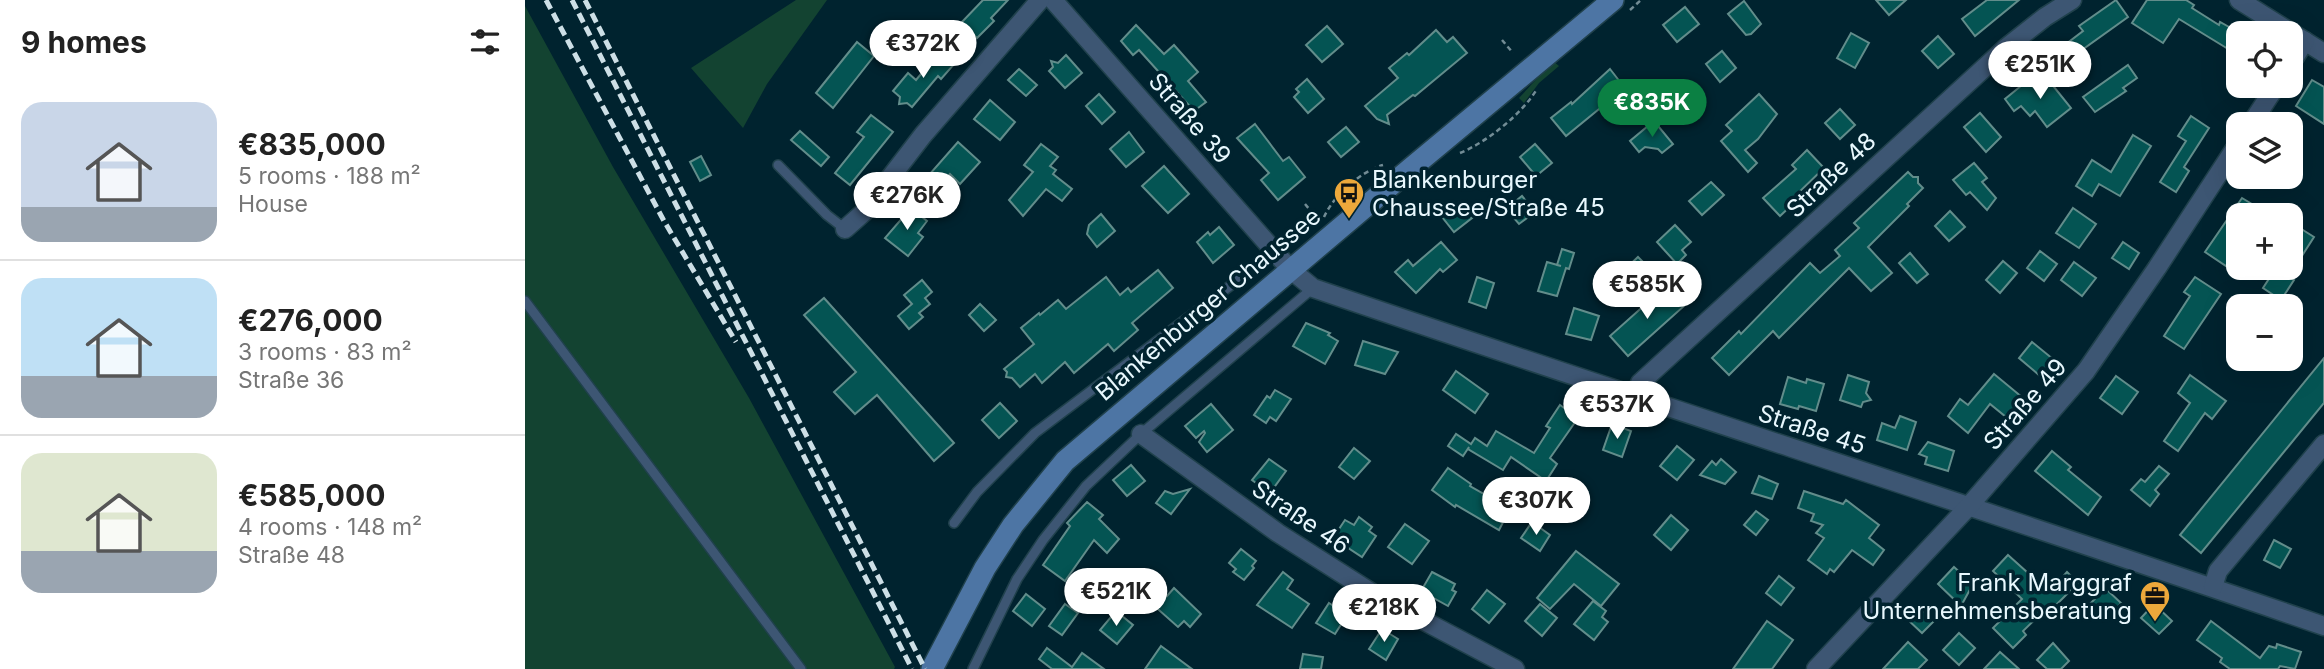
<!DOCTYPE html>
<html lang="en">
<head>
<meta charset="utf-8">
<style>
  :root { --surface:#fff; --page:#f2f2f2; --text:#222; --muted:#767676; --line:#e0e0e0; --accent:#0b8043 }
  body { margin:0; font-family:Inter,sans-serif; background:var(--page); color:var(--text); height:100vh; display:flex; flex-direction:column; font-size:26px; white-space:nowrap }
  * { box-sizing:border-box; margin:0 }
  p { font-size:23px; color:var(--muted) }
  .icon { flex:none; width:38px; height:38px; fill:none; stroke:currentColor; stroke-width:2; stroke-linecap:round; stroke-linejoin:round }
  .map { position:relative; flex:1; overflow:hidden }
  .sheet { display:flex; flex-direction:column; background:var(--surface); width:525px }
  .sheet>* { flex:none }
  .fabs { position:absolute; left:1701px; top:21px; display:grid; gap:14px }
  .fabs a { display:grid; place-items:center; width:77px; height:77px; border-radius:14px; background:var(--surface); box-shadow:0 7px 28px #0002; font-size:35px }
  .price { position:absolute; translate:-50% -60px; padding:0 16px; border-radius:24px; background:#fff; color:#222; font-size:23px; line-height:46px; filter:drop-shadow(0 2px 4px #0008) }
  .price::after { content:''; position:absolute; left:50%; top:42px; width:21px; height:16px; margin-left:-10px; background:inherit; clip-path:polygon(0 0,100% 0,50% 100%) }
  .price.current { background:var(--accent); color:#fff }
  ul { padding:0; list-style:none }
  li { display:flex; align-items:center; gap:21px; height:175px; padding:0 21px }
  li+li { border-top:2px solid var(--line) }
  li span { display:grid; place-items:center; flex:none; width:196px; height:140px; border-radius:21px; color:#555 }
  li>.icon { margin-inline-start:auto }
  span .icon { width:84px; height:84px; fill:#fffc; stroke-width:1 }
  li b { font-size:30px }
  h2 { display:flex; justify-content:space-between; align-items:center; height:84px; padding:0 21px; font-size:30px }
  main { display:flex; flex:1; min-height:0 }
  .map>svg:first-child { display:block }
</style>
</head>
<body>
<main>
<section class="sheet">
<h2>9 homes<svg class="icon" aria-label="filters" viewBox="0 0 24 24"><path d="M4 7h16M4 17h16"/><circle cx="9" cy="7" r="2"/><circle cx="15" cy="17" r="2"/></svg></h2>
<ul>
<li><span style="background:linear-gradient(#c9d6e8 75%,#9aa5b1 0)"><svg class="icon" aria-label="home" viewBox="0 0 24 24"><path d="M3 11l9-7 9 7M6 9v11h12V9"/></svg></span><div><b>€835,000</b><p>5 rooms · 188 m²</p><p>House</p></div></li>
<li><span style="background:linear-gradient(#bfe0f5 70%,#9aa5b1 0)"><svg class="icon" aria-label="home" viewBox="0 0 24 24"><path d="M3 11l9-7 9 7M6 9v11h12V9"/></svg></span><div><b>€276,000</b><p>3 rooms · 83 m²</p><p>Straße 36</p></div></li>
<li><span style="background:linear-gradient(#dfe7d0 70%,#9aa5b1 0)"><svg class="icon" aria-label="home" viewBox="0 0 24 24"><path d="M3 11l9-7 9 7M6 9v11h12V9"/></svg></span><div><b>€585,000</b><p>4 rooms · 148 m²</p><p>Straße 48</p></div></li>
</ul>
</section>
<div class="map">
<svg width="1799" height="669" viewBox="0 0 1799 669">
  <rect width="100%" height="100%" fill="#00232f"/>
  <!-- green -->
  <g fill="#134331">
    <path d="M 271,0 L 302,0 L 242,84 L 218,128 L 166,68 Z"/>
    <path d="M 0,6 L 88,167 L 224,398 L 370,667 L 369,669 L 0,669 Z"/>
    <path d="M 1028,61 L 1034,66 L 1014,83 L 999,103 L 994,98 Z"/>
  </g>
  <!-- building -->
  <g fill="#045453" stroke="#628d8b" stroke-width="2">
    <path d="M 458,0 L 483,0 L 466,18 L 469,21 L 452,38 L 436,23 Z"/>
    <path d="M 1351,0 L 1381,0 L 1364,15 Z"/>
    <path d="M 1462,0 L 1494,0 L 1450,36 L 1437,19 Z"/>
    <path d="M 1591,0 L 1603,17 L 1550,55 L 1555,61 L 1537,74 L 1524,57 L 1558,31 L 1554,26 Z"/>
    <path d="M 1622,0 L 1661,0 L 1669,5 L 1667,8 L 1694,25 L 1695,22 L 1713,32 L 1713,55 L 1654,19 L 1638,43 L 1607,23 Z"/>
    <path d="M 1219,1 L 1236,24 L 1226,34 L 1221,35 L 1203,14 Z"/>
    <path d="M 1160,7 L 1174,24 L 1152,42 L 1138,25 Z"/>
    <path d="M 611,25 L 639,54 L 649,45 L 673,72 L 663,81 L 681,102 L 669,111 L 614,50 L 608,55 L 596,41 Z"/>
    <path d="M 802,26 L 818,44 L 797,62 L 781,45 Z"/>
    <path d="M 911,30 L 922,42 L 928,37 L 942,53 L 890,96 L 888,95 L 862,115 L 864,124 L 852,119 L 840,106 L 873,78 L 864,68 L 882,53 L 884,55 Z"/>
    <path d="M 1326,33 L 1344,43 L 1330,68 L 1312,58 Z"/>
    <path d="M 1413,36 L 1429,54 L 1413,68 L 1397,51 Z"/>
    <path d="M 332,42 L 349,56 L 308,108 L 291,93 Z"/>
    <path d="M 416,50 L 431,62 L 416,79 L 413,76 L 387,107 L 382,103 L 374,104 L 375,97 L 368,91 L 383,73 L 391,80 Z"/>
    <path d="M 1197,51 L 1211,68 L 1195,82 L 1181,64 Z"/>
    <path d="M 541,55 L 557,73 L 540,88 L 524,71 L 528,67 L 526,61 L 533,63 Z"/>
    <path d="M 1603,65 L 1612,78 L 1598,88 L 1601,91 L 1570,112 L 1558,97 Z"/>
    <path d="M 494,69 L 512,85 L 501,96 L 483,80 Z"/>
    <path d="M 1085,69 L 1099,87 L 1091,94 L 1094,97 L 1081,108 L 1079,105 L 1041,136 L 1026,118 L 1046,102 L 1047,104 Z"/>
    <path d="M 1521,77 L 1546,108 L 1522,127 L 1510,111 L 1505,116 L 1496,106 L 1489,111 L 1480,99 L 1502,81 L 1508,87 Z"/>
    <path d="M 782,79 L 799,99 L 783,113 L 769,97 L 774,92 L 771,89 Z"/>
    <path d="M 1787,80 L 1799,87 L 1799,124 L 1771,106 Z"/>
    <path d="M 574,94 L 590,112 L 577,124 L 561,106 Z"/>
    <path d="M 1234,94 L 1252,114 L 1233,139 L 1220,150 L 1232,163 L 1223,172 L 1196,141 L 1207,131 L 1201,125 Z"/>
    <path d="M 465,100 L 490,122 L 475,140 L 449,119 Z"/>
    <path d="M 1315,109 L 1330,125 L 1315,139 L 1300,123 Z"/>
    <path d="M 1455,113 L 1476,137 L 1461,152 L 1439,127 Z"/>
    <path d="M 346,115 L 368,132 L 325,185 L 310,173 L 339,137 L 332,132 Z"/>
    <path d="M 1666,116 L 1684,128 L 1659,167 L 1664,171 L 1651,192 L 1635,182 L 1661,141 L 1653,136 Z"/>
    <path d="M 1129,121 L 1148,144 L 1137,153 L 1133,149 L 1120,147 L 1114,152 L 1105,141 Z"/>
    <path d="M 730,124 L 758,161 L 764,157 L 780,177 L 753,200 L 736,180 L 744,173 L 712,138 Z"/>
    <path d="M 821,127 L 834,142 L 816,157 L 803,142 Z"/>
    <path d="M 275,131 L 304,157 L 296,166 L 266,140 Z"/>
    <path d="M 604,132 L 619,152 L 601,167 L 585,149 Z"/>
    <path d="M 1608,135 L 1626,146 L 1595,196 L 1574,184 L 1567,196 L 1551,186 L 1567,160 L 1586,172 Z"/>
    <path d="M 433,142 L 455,162 L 435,184 L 425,174 L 402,202 L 389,192 Z"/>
    <path d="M 516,144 L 533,157 L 525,166 L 531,170 L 528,174 L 547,189 L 537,201 L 521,189 L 498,216 L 484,200 L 508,172 L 499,165 Z"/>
    <path d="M 1010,144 L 1027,163 L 1011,176 L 995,157 Z"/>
    <path d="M 1282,150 L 1299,168 L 1268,198 L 1271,201 L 1255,216 L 1238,198 L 1271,169 L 1267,165 Z"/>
    <path d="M 176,156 L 186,175 L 175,181 L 165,162 Z"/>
    <path d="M 1449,163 L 1462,178 L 1457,182 L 1471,198 L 1462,210 L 1445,192 L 1441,195 L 1428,180 Z"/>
    <path d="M 639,166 L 664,194 L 643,213 L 617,186 Z"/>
    <path d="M 1383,172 L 1388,177 L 1393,177 L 1393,183 L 1398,188 L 1382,204 L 1384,206 L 1343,247 L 1367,273 L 1346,291 L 1324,268 L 1254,338 L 1248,331 L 1204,375 L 1187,358 L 1214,331 L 1216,334 L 1285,263 L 1295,273 L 1315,256 L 1310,250 L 1334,228 L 1329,223 Z"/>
    <path d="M 1186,182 L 1199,195 L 1177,215 L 1164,201 Z"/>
    <path d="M 997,196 L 1010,212 L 994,224 L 981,209 Z"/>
    <path d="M 1717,198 L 1745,215 L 1713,215 L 1713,247 L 1701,266 L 1680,252 Z"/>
    <path d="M 934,203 L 947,218 L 929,232 L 917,217 Z"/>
    <path d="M 386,208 L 402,221 L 393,233 L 398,237 L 383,256 L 360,238 Z"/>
    <path d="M 1548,208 L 1571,224 L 1554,248 L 1531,233 Z"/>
    <path d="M 1425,211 L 1440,227 L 1424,241 L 1410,226 Z"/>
    <path d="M 576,214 L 590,231 L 572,247 L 562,234 L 564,225 Z"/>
    <path d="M 1150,225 L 1166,242 L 1157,250 L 1161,255 L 1152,264 L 1132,242 Z"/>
    <path d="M 1770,225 L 1789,237 L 1766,273 L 1766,233 Z"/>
    <path d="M 694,227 L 709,245 L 688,263 L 672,242 L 683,232 L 685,235 Z"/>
    <path d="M 916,242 L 932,260 L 918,272 L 915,269 L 891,293 L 870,272 L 883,260 L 888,266 Z"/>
    <path d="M 1598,242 L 1614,253 L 1604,269 L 1587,258 Z"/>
    <path d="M 1037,249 L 1049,253 L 1044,269 L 1041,268 L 1032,296 L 1013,291 L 1022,262 L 1036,266 L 1032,265 Z"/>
    <path d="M 1515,251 L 1532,264 L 1519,281 L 1502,268 Z"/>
    <path d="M 1385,253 L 1403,274 L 1392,283 L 1374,263 Z"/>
    <path d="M 1113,257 L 1122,266 L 1105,282 L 1097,272 Z"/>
    <path d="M 1478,261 L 1492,273 L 1475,293 L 1461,280 Z"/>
    <path d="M 1549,262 L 1571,278 L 1557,296 L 1536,280 Z"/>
    <path d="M 1751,268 L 1769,280 L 1756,300 L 1738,288 Z"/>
    <path d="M 633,270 L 648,288 L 607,323 L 613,330 L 589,351 L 583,344 L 549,373 L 540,362 L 517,383 L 510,374 L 495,387 L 487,378 L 481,377 L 482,372 L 479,369 L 509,344 L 496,328 L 514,313 L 515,315 L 533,300 L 541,309 L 581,277 L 595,295 L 603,288 L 606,292 Z"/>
    <path d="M 952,277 L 969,283 L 961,308 L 944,302 Z"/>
    <path d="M 1670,277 L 1696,294 L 1659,349 L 1639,336 L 1665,296 L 1659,292 Z"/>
    <path d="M 397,280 L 407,292 L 400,298 L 405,304 L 394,313 L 398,317 L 384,329 L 373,316 L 387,304 L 379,295 Z"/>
    <path d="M 1141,286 L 1159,306 L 1103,356 L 1085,336 Z"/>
    <path d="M 299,298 L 429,443 L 409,461 L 352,395 L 330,414 L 309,392 L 331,372 L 279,315 Z"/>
    <path d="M 455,304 L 471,320 L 459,331 L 444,315 Z"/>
    <path d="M 1049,308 L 1074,316 L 1066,340 L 1041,334 Z"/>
    <path d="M 781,323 L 805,333 L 803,335 L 813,341 L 800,364 L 768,346 Z"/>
    <path d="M 838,341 L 873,352 L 860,374 L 830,365 Z"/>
    <path d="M 1507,342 L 1528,359 L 1514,375 L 1494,358 Z"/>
    <path d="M 1799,358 L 1799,403 L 1676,553 L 1655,535 Z"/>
    <path d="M 931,371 L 963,394 L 950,413 L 918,390 Z"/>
    <path d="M 1469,374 L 1503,402 L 1486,421 L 1465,404 L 1443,433 L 1423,416 L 1435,399 L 1443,405 Z"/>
    <path d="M 1323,375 L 1344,382 L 1341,393 L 1346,400 L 1338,402 L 1336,407 L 1315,400 Z"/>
    <path d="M 1665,375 L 1701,401 L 1687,419 L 1680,413 L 1653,451 L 1639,441 L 1665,403 L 1653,393 Z"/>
    <path d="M 1591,376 L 1613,392 L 1597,414 L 1575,398 Z"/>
    <path d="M 1263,377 L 1281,383 L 1282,379 L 1299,384 L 1291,411 L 1274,406 L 1273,409 L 1255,404 Z"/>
    <path d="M 750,390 L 766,399 L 751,421 L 745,417 L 741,423 L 729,415 L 742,396 L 745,398 Z"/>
    <path d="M 475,403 L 492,421 L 474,438 L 457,420 Z"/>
    <path d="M 686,404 L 708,430 L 682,452 L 674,442 L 680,433 L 679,431 L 671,438 L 660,426 Z"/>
    <path d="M 1035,405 L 1053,418 L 1025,458 L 1032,464 L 1021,481 L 986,457 L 978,470 L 943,449 L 944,447 L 938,456 L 923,446 L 931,434 L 946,444 L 950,438 L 962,446 L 971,431 L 1009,453 L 1025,428 L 1021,426 Z"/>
    <path d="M 1375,416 L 1391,422 L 1382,450 L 1352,440 L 1357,423 L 1370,428 Z"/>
    <path d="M 1087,424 L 1106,431 L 1097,457 L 1078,450 Z"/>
    <path d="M 1403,442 L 1429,451 L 1423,471 L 1400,464 L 1402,457 L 1394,454 Z"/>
    <path d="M 1152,446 L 1169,460 L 1152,480 L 1135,466 Z"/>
    <path d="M 829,448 L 845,461 L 829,479 L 814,467 Z"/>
    <path d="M 1527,451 L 1546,467 L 1543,470 L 1576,497 L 1563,515 L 1510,471 Z"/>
    <path d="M 744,459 L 761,471 L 745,493 L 727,480 Z"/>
    <path d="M 1196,459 L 1211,472 L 1200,484 L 1175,475 L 1187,461 L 1191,465 Z"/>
    <path d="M 606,465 L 620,481 L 602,496 L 588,480 Z"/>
    <path d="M 1634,466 L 1644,474 L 1630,490 L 1634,494 L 1625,506 L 1606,490 L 1616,479 L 1620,482 Z"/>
    <path d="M 923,468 L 946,484 L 945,486 L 985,509 L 974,530 L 931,505 L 930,507 L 907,490 Z"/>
    <path d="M 1234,476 L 1253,484 L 1247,499 L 1227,493 Z"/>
    <path d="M 665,489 L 646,514 L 631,503 L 640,491 L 648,494 Z"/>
    <path d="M 1279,491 L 1318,504 L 1321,500 L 1354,525 L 1344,538 L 1359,550 L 1348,565 L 1327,550 L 1309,572 L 1305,569 L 1302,574 L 1283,560 L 1299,538 L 1291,533 L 1298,525 L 1286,521 L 1289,514 L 1273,508 Z"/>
    <path d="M 562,502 L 578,515 L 574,519 L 594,539 L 582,553 L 569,540 L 540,581 L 518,565 L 545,526 L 542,523 Z"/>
    <path d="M 1231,511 L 1243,520 L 1231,535 L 1219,525 Z"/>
    <path d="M 1146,515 L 1163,530 L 1146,550 L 1129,535 Z"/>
    <path d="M 834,517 L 847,527 L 844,531 L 851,536 L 837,557 L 808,538 L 820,520 L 829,525 Z"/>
    <path d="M 1007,522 L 1025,535 L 1015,551 L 996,538 Z"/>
    <path d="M 880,524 L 904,541 L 887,564 L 863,547 Z"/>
    <path d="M 1749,540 L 1766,549 L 1755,568 L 1739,560 Z"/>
    <path d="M 716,549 L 731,561 L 727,566 L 729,568 L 719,580 L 708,572 L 711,569 L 704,563 Z"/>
    <path d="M 1051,551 L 1094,584 L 1076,606 L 1049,584 L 1025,609 L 1012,598 Z"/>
    <path d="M 1483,555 L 1524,592 L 1542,572 L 1553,583 L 1524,612 L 1521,609 L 1498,631 L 1501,635 L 1488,648 L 1468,628 L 1497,599 L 1468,571 Z"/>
    <path d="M 1429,567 L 1448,584 L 1436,606 L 1413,584 Z"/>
    <path d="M 758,572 L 768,580 L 762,589 L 784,604 L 767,628 L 732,605 Z"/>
    <path d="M 907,572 L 930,584 L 927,590 L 931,592 L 923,606 L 896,591 Z"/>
    <path d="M 1254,576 L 1269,588 L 1256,605 L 1241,593 Z"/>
    <path d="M 628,584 L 642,596 L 649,588 L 676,614 L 665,627 L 659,621 L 653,627 L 617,595 Z"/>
    <path d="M 1580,588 L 1596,603 L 1584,617 L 1566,603 Z"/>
    <path d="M 962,590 L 980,604 L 964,623 L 947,609 Z"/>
    <path d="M 501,594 L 520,609 L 507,626 L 488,611 Z"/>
    <path d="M 1068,601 L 1081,611 L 1077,617 L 1083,622 L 1069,640 L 1049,624 Z"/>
    <path d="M 804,603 L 822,615 L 810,634 L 791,623 Z"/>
    <path d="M 540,604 L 553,613 L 537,635 L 524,626 Z"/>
    <path d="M 1015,604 L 1032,618 L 1017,636 L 1000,621 Z"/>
    <path d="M 1629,604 L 1647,621 L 1634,634 L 1616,618 Z"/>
    <path d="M 1393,606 L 1409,621 L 1397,633 L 1382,619 Z"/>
    <path d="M 591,611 L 608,625 L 592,644 L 575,630 Z"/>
    <path d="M 1242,621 L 1268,640 L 1247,669 L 1208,669 Z"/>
    <path d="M 1686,621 L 1735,658 L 1744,646 L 1751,648 L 1752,644 L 1776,652 L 1770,669 L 1755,666 L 1753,669 L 1705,669 L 1695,662 L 1697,658 L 1672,640 Z"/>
    <path d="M 857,629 L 873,639 L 861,660 L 844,649 Z"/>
    <path d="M 1434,633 L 1450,648 L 1434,665 L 1418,650 Z"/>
    <path d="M 1383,642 L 1402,660 L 1393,669 L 1358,669 Z"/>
    <path d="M 1528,643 L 1544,661 L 1536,669 L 1522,669 L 1512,660 Z"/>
    <path d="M 636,646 L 667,669 L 620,669 Z"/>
    <path d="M 522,648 L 547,667 L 557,653 L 579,669 L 527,669 L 514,659 Z"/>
    <path d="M 1475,652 L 1494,669 L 1459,669 Z"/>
    <path d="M 778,654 L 798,657 L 796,669 L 775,669 Z"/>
  </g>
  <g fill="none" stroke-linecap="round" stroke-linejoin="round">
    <!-- service casing -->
    <g stroke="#20414c" stroke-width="12">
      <g id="service">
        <path d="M 253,165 L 302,215 L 320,229"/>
        <path d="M 0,301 L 276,669"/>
        <path d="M 429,523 L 452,492 L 510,433 L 750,252"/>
        <path d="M 448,669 L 492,579 L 518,540 L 561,486 L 616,434 L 788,288"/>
      </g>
    </g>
    <!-- minor casing -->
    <g stroke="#20414c" stroke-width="21">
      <g id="minor">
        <path d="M 528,0 L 765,269 L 788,288 C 1124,403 1463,510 1799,626"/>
        <path d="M 1714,0 L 1799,53"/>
        <path d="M 1766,63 L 1780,41"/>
        <path d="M 1726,124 L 1751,86"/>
        <path d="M 320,229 L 338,213 L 398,135 L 515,0"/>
        <path d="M 1110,398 L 1115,383 L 1482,47 L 1520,17 L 1547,0"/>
        <path d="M 616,434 L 753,533 L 852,596 L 990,669"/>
        <path d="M 1688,587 L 1693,571 L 1799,444"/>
        <path d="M 1291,669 L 1444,506 L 1561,371 L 1632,268 L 1713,144"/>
      </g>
    </g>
    <!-- secondary casing -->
    <g stroke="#20414c" stroke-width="24">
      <path id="secondary" d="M 407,669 L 460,568 L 488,525 L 540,461 L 885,169 L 1088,0"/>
    </g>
    <!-- path -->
    <g stroke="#728c95" stroke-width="2.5" stroke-dasharray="5 3.5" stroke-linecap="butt">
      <path d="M 1105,10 L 1116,0"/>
      <path d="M 977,40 L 988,53"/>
      <path d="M 935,153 C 962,142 997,114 1012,89"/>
      <path d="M 780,204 L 790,216"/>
      <path d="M 799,217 C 809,195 835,172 858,165"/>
    </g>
    <!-- service -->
    <use href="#service" stroke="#3d5673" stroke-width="9"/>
    <!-- minor -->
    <use href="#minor" stroke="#3d5673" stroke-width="18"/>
    <!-- secondary -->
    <use href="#secondary" stroke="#4d75a4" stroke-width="21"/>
    <!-- rail -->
    <g stroke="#cddfe6" stroke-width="5" stroke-dasharray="10 5" stroke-linecap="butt">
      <path d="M 21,0 L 139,221 L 211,342"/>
      <path d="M 47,0 L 387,669"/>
      <path d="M 60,0 L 400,669"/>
    </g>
  </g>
  <!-- icons -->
  <defs>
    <g id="bus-pin" transform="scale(1.575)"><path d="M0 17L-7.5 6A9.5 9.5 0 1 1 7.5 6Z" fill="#eda83b" stroke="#00232f"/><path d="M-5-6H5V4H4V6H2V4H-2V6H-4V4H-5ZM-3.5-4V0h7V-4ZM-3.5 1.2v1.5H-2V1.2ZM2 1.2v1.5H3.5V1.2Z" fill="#111"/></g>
    <g id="office-pin" transform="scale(1.575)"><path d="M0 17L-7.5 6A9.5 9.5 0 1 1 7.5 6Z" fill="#eda83b" stroke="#00232f"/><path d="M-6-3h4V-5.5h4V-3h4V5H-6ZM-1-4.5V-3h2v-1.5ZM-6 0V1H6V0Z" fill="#111"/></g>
  </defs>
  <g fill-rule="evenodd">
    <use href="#bus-pin" x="824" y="193"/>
    <use href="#office-pin" x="1630" y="596"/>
  </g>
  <g text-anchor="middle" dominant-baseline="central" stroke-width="7" stroke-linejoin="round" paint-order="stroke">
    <!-- street labels -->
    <g font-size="24" fill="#e8f8fe" stroke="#00232f">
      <text transform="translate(665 118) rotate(49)">Straße 39</text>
      <text transform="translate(1306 175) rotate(-43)">Straße 48</text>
      <text transform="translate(683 304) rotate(-40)">Blankenburger Chaussee</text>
      <text transform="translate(1500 404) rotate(-49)">Straße 49</text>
      <text transform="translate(1287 429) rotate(18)">Straße 45</text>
      <text transform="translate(776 517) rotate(34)">Straße 46</text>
    </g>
    <!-- poi labels -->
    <g font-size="24" fill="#e8f8fe" stroke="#00232f" text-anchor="start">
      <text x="847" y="179">Blankenburger<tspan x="847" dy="28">Chaussee/Straße 45</tspan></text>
      <text x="1607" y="582" text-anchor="end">Frank Marggraf<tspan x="1607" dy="28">Unternehmensberatung</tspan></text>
    </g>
  </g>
</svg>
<div class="fabs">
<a><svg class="icon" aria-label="locate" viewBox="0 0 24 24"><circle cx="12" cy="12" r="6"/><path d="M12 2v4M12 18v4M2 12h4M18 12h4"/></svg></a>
<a><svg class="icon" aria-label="layers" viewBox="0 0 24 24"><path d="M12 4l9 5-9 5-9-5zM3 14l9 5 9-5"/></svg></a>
<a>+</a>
<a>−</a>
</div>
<b class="price" style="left:398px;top:80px">€372K</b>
<b class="price" style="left:1515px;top:101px">€251K</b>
<b class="price current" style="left:1127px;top:139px">€835K</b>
<b class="price" style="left:382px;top:232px">€276K</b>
<b class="price" style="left:1122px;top:321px">€585K</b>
<b class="price" style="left:1092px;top:441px">€537K</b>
<b class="price" style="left:1011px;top:537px">€307K</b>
<b class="price" style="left:591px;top:628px">€521K</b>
<b class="price" style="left:859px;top:644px">€218K</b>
</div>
</main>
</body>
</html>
